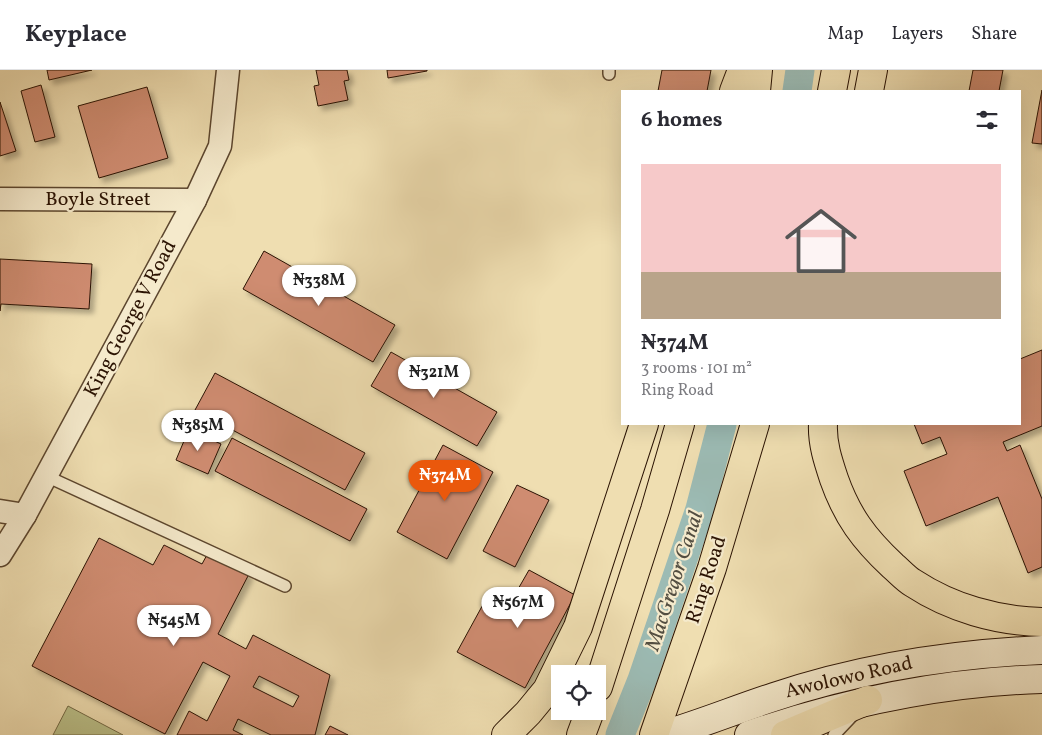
<!DOCTYPE html>
<html lang="en">
<head>
<meta charset="utf-8">
<style>
  :root { --surface:#fff; --page:#f2f2f3; --text:#2b2b33; --muted:#7c7c81; --line:#e1e1e2; --accent:#ea580c }
  body { margin:0; font-family:Vollkorn,serif; background:var(--page); color:var(--text); height:100vh; display:flex; flex-direction:column; font-size:19px; white-space:nowrap }
  * { box-sizing:border-box; margin:0 }
  p { font-size:16px; color:var(--muted) }
  .icon { flex:none; width:28px; height:28px; fill:none; stroke:currentColor; stroke-width:2; stroke-linecap:round; stroke-linejoin:round }
  .map { position:relative; flex:1; overflow:hidden }
  .panel { position:absolute; left:621px; top:20px; width:400px; height:335px; display:flex; flex-direction:column; background:var(--surface); border-radius:0px; box-shadow:0 5px 20px #0002 }
  .panel>* { flex:none }
  .buttons { position:absolute; left:551px; top:595px; display:grid; gap:10px }
  .buttons a { display:grid; place-items:center; width:55px; height:55px; border-radius:0px; background:var(--surface); box-shadow:0 5px 20px #0002; font-size:25px }
  .price { position:absolute; translate:-50% -42px; padding:0 11px; border-radius:18px; background:#fff; color:#222; font-size:16px; line-height:32px; filter:drop-shadow(0 1px 2px #0008) }
  .price::after { content:''; position:absolute; left:50%; top:30px; width:15px; height:11px; margin-left:-8px; background:inherit; clip-path:polygon(0 0,100% 0,50% 100%) }
  .price.on { background:var(--accent); color:#fff }
  ul { padding:0; list-style:none }
  li { display:grid; align-content:center; gap:10px; height:265px; padding:0 20px }
  li+li { border-top:1px solid var(--line) }
  li span { display:grid; place-items:center; height:155px; border-radius:0px; color:#555 }
  li>.icon { margin-inline-start:auto }
  span .icon { width:90px; height:90px; fill:#fffc; stroke-width:1 }
  li b { font-size:21px }
  h2 { display:flex; justify-content:space-between; align-items:center; height:60px; padding:0 20px; font-size:21px }
  header { display:flex; align-items:center; gap:30px; box-sizing:border-box; height:70px; padding:0 25px; background:var(--surface); border-bottom:1px solid var(--line) }
  header strong { font-size:24px }
  nav { display:flex; gap:28px; margin-inline-start:auto; font-size:18px }
  .map>svg:first-child { display:block }
</style>
</head>
<body>
<header>
<strong>Keyplace</strong>
<nav><a>Map</a><a>Layers</a><a>Share</a></nav>
</header>
<div class="map">
<svg width="1042" height="665" viewBox="0 0 1042 665">
  <defs>
    <filter id="shadow"><feDropShadow dx="4.5" dy="4.5" stdDeviation="2.5" flood-color="#0004"/></filter>
  </defs>
  <rect width="100%" height="100%" fill="#efdeb1"/>
  <filter id="stains"><feTurbulence type="fractalNoise" baseFrequency=".004" numOctaves="4"/><feColorMatrix values="0 0 0 0 .2 0 0 0 0 .09 0 0 0 0 .02 0 0 0 .5 -.17"/></filter>
  <radialGradient id="worn" r=".72"><stop offset=".6" stop-color="#630" stop-opacity="0"/><stop offset="1" stop-color="#630" stop-opacity=".3"/></radialGradient>
  <!-- green -->
  <path fill="#bbc18a" stroke="#736a46" d="M 68,636 L 123,665 L 53,665 Z"/>
  <g fill="none" stroke-linecap="round" stroke-linejoin="round">
    <!-- canal -->
    <g stroke="#9cbbb4" stroke-width="29">
      <path d="M 797,21 L 800,0"/>
      <path d="M 620,665 L 642,610 L 700,439 L 722,354"/>
    </g>
  </g>
  <!-- building -->
  <g fill="#cf8c71" stroke="#2b1303" fill-rule="evenodd" filter="url(#shadow)">
    <path d="M 47,0 L 92,0 L 49,10 Z"/>
    <path d="M 316,0 L 347,0 L 349,10 L 344,11 L 348,30 L 318,36 L 314,16 L 319,15 Z"/>
    <path d="M 387,0 L 427,0 L 427,1 L 388,8 Z"/>
    <path d="M 662,0 L 711,0 L 707,21 L 658,21 Z"/>
    <path d="M 973,0 L 1003,0 L 999,21 L 969,21 Z"/>
    <path d="M 41,15 L 55,67 L 35,72 L 21,21 Z"/>
    <path d="M 147,17 L 168,88 L 99,108 L 78,36 Z"/>
    <path d="M 1042,20 L 1042,74 L 1032,73 Z"/>
    <path d="M 0,32 L 16,81 L 0,86 Z"/>
    <path d="M 264,181 L 395,255 L 373,292 L 243,219 Z"/>
    <path d="M 0,189 L 92,194 L 89,239 L 1,234 L 0,241 Z"/>
    <path d="M 1042,280 L 1042,356 L 1003,372 L 1007,381 L 1020,375 L 1042,429 L 1042,497 L 1028,503 L 998,427 L 926,456 L 904,401 L 947,384 L 940,367 L 922,374 L 914,354 L 1020,354 L 1020,289 Z"/>
    <path d="M 391,282 L 497,342 L 477,376 L 371,316 Z"/>
    <path d="M 215,303 L 365,383 L 345,420 L 195,340 Z"/>
    <path d="M 189,359 L 221,374 L 208,404 L 176,390 Z"/>
    <path d="M 232,368 L 367,439 L 350,471 L 215,401 Z"/>
    <path d="M 443,375 L 493,402 L 447,489 L 397,462 Z"/>
    <path d="M 517,415 L 549,430 L 515,497 L 483,481 Z"/>
    <path d="M 99,468 L 153,495 L 164,475 L 202,494 L 208,483 L 249,504 L 218,564 L 246,579 L 253,565 L 330,605 L 315,665 L 271,665 L 238,649 L 233,660 L 243,665 L 177,665 L 189,641 L 207,651 L 230,606 L 203,592 L 165,664 L 32,596 ZM 259,606 L 299,626 L 293,637 L 253,617 Z"/>
    <path d="M 529,500 L 575,525 L 525,618 L 457,582 L 486,529 L 506,540 Z"/>
    <path d="M 330,656 L 348,665 L 325,665 Z"/>
  </g>
  <g fill="none" stroke-linecap="round" stroke-linejoin="round">
    <!-- lane casing -->
    <g stroke="#5c462e" stroke-width="14">
      <g id="lane">
        <path d="M 609,4 L 609,0"/>
        <path d="M 46,406 L 285,516"/>
        <path d="M 834,665 L 853,645"/>
      </g>
    </g>
    <!-- street casing -->
    <g stroke="#5c462e" stroke-width="25">
      <g id="street">
        <path d="M 0,129 L 195,130"/>
        <path d="M 0,441 L 25,445"/>
        <path d="M 0,485 L 25,445 L 195,130 L 220,76 L 228,0"/>
      </g>
    </g>
    <!-- secondary casing -->
    <g stroke="#2b1303" stroke-width="30">
      <g id="secondary">
        <path d="M 663,665 C 701,654 737,639 774,627 C 861,598 951,584 1042,580"/>
        <path d="M 749,665 C 843,633 942,612 1042,609"/>
      </g>
    </g>
    <!-- highway casing -->
    <g stroke="#2b1303" stroke-width="30">
      <g id="highway">
        <path d="M 734,21 L 742,0"/>
        <path d="M 756,21 L 758,0"/>
        <path d="M 832,21 L 836,0"/>
        <path d="M 869,21 L 873,0"/>
        <path d="M 823,354 C 822,373 828,391 834,409 C 847,446 864,469 893,496 C 899,501 906,509 913,513 C 951,538 997,551 1042,552"/>
        <path d="M 598,617 L 655,440 L 680,354"/>
        <path d="M 506,665 L 528,643 L 547,620 L 578,557 L 644,354"/>
        <path d="M 581,665 L 590,641"/>
        <path d="M 654,665 L 712,498 L 755,354"/>
        <path d="M 785,665 L 868,630"/>
      </g>
    </g>
    <!-- lane -->
    <use href="#lane" stroke="#f5eacc" stroke-width="11"/>
    <!-- street -->
    <use href="#street" stroke="#f5eacc" stroke-width="22"/>
    <!-- secondary -->
    <use href="#secondary" stroke="#f5eacc" stroke-width="28"/>
    <!-- highway -->
    <use href="#highway" stroke="#efdeb1" stroke-width="28"/>
  </g>
  <g text-anchor="middle" dominant-baseline="central" stroke-width="4.5" stroke-linejoin="round" paint-order="stroke">
    <!-- street labels -->
    <g font-size="20" fill="#2b1303" stroke="#f5eacc">
      <text x="98" y="130">Boyle Street</text>
      <text transform="translate(131 249) rotate(-62)">King George V Road</text>
      <text transform="translate(707 510) rotate(-72)">Ring Road</text>
      <text transform="translate(849 608) rotate(-13)">Awolowo Road</text>
    </g>
    <!-- water labels -->
    <g font-size="21" font-style="italic" fill="#534e41" stroke="#f5eacc">
      <text transform="translate(675 511) rotate(-72)">MacGregor Canal</text>
    </g>
  </g>
  <rect width="100%" height="100%" filter="url(#stains)"/>
  <rect width="100%" height="100%" fill="url(#worn)"/>
</svg>
<div class="buttons">
<a><svg class="icon" aria-label="locate" viewBox="0 0 24 24"><circle cx="12" cy="12" r="6"/><path d="M12 2v4M12 18v4M2 12h4M18 12h4"/></svg></a>
</div>
<b class="price" style="left:319px;top:237px">₦338M</b>
<b class="price" style="left:434px;top:329px">₦321M</b>
<b class="price" style="left:198px;top:382px">₦385M</b>
<b class="price on" style="left:445px;top:432px">₦374M</b>
<b class="price" style="left:518px;top:559px">₦567M</b>
<b class="price" style="left:174px;top:577px">₦545M</b>
<section class="panel">
<h2>6 homes<svg class="icon" aria-label="filters" viewBox="0 0 24 24"><path d="M4 7h16M4 17h16"/><circle cx="9" cy="7" r="2"/><circle cx="15" cy="17" r="2"/></svg></h2>
<ul>
<li><span style="background:linear-gradient(#f6c9c9 70%,#b9a48a 0)"><svg class="icon" aria-label="home" viewBox="0 0 24 24"><path d="M3 11l9-7 9 7M6 9v11h12V9"/></svg></span><div><b>₦374M</b><p>3 rooms · 101 m²</p><p>Ring Road</p></div></li>
</ul>
</section>
</div>
</body>
</html>
